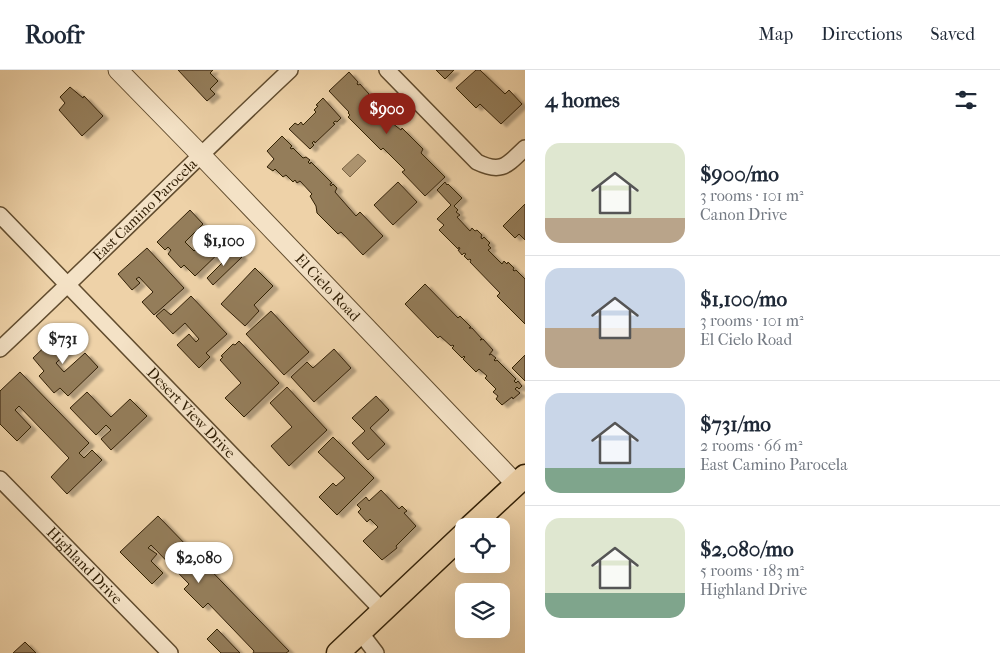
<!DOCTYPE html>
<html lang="en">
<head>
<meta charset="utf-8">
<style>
  :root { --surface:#fff; --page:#f6f6f7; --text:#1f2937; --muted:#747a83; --line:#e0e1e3; --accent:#8f2418 }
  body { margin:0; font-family:"IM FELL French Canon",serif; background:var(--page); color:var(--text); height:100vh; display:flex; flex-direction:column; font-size:19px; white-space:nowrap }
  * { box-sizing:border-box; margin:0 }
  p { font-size:16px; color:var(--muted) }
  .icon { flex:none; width:28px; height:28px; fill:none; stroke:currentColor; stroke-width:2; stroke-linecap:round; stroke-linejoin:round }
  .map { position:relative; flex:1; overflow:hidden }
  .drawer { display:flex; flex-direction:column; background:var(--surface); width:475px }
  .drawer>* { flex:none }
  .tools { position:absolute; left:455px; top:448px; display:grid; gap:10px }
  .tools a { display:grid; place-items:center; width:55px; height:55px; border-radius:10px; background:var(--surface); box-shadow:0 5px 20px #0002; font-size:25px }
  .price { position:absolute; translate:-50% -42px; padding:0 11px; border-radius:18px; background:#fff; color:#222; font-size:16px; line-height:32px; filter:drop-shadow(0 1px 2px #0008) }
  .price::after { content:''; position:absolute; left:50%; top:30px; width:15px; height:11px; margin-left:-8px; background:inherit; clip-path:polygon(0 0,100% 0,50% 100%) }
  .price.on { background:var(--accent); color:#fff }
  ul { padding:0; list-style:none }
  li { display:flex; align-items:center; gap:15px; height:125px; padding:0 20px }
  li+li { border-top:1px solid var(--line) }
  li span { display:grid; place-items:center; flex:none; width:140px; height:100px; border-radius:15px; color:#555 }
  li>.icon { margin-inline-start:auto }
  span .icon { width:60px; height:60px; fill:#fffc; stroke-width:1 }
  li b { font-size:21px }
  h2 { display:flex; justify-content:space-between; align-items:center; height:60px; padding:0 20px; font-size:21px }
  header { display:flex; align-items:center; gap:30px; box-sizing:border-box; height:70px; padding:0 25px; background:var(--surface); border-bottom:1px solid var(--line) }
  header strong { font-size:24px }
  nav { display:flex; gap:28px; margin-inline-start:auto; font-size:18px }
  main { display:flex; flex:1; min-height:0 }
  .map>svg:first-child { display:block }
</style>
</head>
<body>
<header>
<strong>Roofr</strong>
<nav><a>Map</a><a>Directions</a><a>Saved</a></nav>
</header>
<main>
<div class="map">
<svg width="525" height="583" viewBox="0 0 525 583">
  <defs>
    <filter id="shadow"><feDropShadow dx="5.5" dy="3" stdDeviation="1" flood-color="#0004"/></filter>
  </defs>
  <rect width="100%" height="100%" fill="#eed2a8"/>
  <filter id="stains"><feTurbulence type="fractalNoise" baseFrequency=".004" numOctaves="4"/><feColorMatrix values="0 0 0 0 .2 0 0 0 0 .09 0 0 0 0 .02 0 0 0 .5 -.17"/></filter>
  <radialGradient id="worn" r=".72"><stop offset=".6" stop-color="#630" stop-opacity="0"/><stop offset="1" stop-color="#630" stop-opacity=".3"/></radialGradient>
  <!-- water -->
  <path fill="#ae9571" stroke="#7c6646" d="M 358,84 L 366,91 L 350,107 L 342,99 Z"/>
  <!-- building -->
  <g fill="#947d5a" stroke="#322006" filter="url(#shadow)">
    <path d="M 178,0 L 213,0 L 210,3 L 218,11 L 210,19 L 215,24 L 207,31 Z"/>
    <path d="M 436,0 L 454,0 L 445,9 Z"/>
    <path d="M 476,0 L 480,0 L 505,24 L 509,20 L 522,34 L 501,54 L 480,34 L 476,38 L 456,18 Z"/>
    <path d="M 349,2 L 358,12 L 357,14 L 358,15 L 360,14 L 369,24 L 368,27 L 374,33 L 372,35 L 391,55 L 392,53 L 401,60 L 402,58 L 423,79 L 421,83 L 445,107 L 425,126 L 402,102 L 405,100 L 383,78 L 381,80 L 348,47 L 350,45 L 348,43 L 349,42 L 329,21 Z"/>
    <path d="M 70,17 L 83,28 L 84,26 L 103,46 L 82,66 L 59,40 L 65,33 L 60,27 Z"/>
    <path d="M 323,28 L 341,48 L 337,52 L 335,51 L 333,53 L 335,54 L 315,73 L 314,71 L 312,73 L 314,75 L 310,79 L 289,59 L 295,53 L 298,55 L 301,52 L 303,55 L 316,42 L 314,40 L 318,36 L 316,35 Z"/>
    <path d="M 282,66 L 292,76 L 290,78 L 292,79 L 293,78 L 303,88 L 306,87 L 310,90 L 308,92 L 310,94 L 311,92 L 332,113 L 330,114 L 331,116 L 333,114 L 337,118 L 335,122 L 356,146 L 360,142 L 383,166 L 363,185 L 341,162 L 338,164 L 317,143 L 316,136 L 310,126 L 312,124 L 300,111 L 297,113 L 295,110 L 293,112 L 286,105 L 283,107 L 275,99 L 273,101 L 267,97 L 274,89 L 267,81 Z"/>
    <path d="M 398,112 L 417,132 L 393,155 L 374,135 Z"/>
    <path d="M 445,112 L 447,115 L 448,114 L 462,128 L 454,136 L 458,140 L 456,142 L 460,145 L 457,147 L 470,161 L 472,158 L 475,161 L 477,160 L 482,165 L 481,167 L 482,169 L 484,167 L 490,173 L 488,175 L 491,178 L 488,180 L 502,194 L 504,191 L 507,194 L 508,192 L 514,198 L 513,200 L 514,201 L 516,200 L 525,209 L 525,254 L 497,226 L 500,223 L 470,192 L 471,190 L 470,189 L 468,190 L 464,186 L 466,184 L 464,183 L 462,185 L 458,180 L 460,179 L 459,177 L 458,179 L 439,160 L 444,155 L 437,149 L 451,135 L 437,120 Z"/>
    <path d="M 525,134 L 525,170 L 519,164 L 515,168 L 503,156 Z"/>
    <path d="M 190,140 L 203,154 L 185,172 L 194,181 L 212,164 L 225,177 L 195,206 L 184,195 L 181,198 L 168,184 L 171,180 L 168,177 L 165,180 L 157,172 Z"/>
    <path d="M 147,178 L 184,218 L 154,245 L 142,232 L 153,222 L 139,207 L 136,209 L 140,213 L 132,220 L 118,204 Z"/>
    <path d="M 235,180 L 242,187 L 213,215 L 207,208 Z"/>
    <path d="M 255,198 L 273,216 L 254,235 L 259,241 L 245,256 L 221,234 Z"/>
    <path d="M 425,214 L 458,248 L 460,246 L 471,257 L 469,258 L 472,258 L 482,269 L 480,270 L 483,269 L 493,280 L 489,285 L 491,284 L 496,288 L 494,290 L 495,291 L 497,290 L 516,309 L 514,311 L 516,313 L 518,311 L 522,316 L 519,319 L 517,317 L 515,319 L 520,323 L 513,329 L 512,327 L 502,335 L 496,329 L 498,326 L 493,322 L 496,319 L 485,308 L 487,306 L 479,299 L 476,302 L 463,289 L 465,287 L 464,286 L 462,288 L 452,278 L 454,276 L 453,275 L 451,276 L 440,266 L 438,268 L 405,234 Z"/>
    <path d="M 191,226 L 227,264 L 206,283 L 210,287 L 199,298 L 177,275 L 189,264 L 196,272 L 199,269 L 185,253 L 173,264 L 156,246 L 164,239 L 171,245 Z"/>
    <path d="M 271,241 L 309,282 L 284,305 L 246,264 Z"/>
    <path d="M 62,260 L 76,274 L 56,293 L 64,302 L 85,283 L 98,297 L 68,326 L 60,318 L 54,323 L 39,306 L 44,301 L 33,288 Z"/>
    <path d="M 239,271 L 279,313 L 244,347 L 225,328 L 241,313 L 220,290 L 223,287 L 221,286 L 233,274 L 235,275 Z"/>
    <path d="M 334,279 L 351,298 L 314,332 L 291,307 L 307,292 L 313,298 Z"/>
    <path d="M 525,285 L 525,311 L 512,298 Z"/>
    <path d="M 20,302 L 89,373 L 79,383 L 84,388 L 92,380 L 102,390 L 67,424 L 51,407 L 69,388 L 19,336 L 15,340 L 31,357 L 17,371 L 0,354 L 0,321 Z"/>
    <path d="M 287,317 L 327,360 L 289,396 L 271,376 L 292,357 L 270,333 Z"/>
    <path d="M 87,322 L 111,347 L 130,329 L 147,346 L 111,380 L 101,369 L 111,360 L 106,355 L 96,365 L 70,338 Z"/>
    <path d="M 376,326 L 389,340 L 370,358 L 385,374 L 368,390 L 352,373 L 365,361 L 352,348 Z"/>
    <path d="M 333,367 L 374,408 L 337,445 L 319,427 L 333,413 L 336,416 L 345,408 L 318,382 Z"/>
    <path d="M 381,420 L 399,439 L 402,436 L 407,441 L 404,443 L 416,456 L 396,476 L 397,478 L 382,490 L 363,471 L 378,457 L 370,449 L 367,452 L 358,442 L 361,439 L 357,435 L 366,427 L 369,431 Z"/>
    <path d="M 158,446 L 289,581 L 286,583 L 253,583 L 254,581 L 208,533 L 203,538 L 184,519 L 189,514 L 151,475 L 148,478 L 157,484 L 151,491 L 163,503 L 152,514 L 120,482 Z"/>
    <path d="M 217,559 L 240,583 L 221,583 L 207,569 Z"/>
    <path d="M 25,572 L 36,583 L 13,583 Z"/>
  </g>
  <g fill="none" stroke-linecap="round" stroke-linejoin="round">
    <!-- minor casing -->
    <g stroke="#614c2e" stroke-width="18">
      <g id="minor">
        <path d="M 387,0 L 477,92 C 502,104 507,95 525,78"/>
        <path id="s1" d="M 0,145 L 382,540"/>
        <path id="s2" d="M 0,279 C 98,187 192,92 290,0"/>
        <path id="s3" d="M 0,409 L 170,583"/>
        <path d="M 360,562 L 376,583"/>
      </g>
    </g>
    <!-- tertiary casing -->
    <g stroke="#614c2e" stroke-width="21">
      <g id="tertiary">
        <path id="s4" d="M 118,0 L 200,84 L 516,414"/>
      </g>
    </g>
    <!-- primary casing -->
    <g stroke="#322006" stroke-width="25">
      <g id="primary">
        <path d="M 471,456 L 525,406"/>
        <path d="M 338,583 L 464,464"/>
      </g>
    </g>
    <!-- minor -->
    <use href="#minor" stroke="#f4e2c6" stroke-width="15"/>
    <!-- tertiary -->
    <use href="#tertiary" stroke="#f4e2c6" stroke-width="19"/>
    <!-- primary -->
    <use href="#primary" stroke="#eed2a8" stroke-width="22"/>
  </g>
  <g text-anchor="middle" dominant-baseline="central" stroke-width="4.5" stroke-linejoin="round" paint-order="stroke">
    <!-- street labels -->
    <g font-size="15" fill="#322006" stroke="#f4e2c6">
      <text stroke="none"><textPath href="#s2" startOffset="201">East Camino Parocela</textPath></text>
      <text stroke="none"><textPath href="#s4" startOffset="302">El Cielo Road</textPath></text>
      <text stroke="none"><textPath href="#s1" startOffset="275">Desert View Drive</textPath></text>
      <text stroke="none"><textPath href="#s3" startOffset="121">Highland Drive</textPath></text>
    </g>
  </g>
  <rect width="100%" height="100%" filter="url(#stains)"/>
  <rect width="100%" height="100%" fill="url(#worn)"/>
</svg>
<div class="tools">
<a><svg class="icon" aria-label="locate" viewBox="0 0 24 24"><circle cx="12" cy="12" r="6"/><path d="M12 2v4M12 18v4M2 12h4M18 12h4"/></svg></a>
<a><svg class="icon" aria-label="layers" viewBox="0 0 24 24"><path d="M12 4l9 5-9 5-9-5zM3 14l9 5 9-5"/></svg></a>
</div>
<b class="price on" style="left:387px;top:65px">$900</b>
<b class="price" style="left:224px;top:197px">$1,100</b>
<b class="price" style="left:63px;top:295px">$731</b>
<b class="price" style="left:199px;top:514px">$2,080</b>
</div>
<section class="drawer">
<h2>4 homes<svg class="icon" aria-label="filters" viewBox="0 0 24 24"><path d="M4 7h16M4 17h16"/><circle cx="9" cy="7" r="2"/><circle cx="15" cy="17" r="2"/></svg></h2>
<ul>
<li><span style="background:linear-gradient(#dfe7d0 75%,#b9a48a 0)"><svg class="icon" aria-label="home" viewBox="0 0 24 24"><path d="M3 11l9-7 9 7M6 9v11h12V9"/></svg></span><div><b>$900/mo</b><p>3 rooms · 101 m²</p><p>Canon Drive</p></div></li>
<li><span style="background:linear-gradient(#c9d6e8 60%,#b9a48a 0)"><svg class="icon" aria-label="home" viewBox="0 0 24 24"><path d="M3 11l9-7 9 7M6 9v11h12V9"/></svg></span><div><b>$1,100/mo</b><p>3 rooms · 101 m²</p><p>El Cielo Road</p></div></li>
<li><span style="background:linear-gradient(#c9d6e8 75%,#7fa58c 0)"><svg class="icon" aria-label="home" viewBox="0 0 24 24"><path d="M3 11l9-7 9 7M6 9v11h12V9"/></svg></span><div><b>$731/mo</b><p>2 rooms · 66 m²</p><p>East Camino Parocela</p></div></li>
<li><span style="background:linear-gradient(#dfe7d0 75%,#7fa58c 0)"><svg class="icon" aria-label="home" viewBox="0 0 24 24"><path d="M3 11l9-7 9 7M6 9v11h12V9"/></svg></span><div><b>$2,080/mo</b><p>5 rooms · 183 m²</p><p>Highland Drive</p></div></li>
</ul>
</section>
</main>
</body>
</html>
